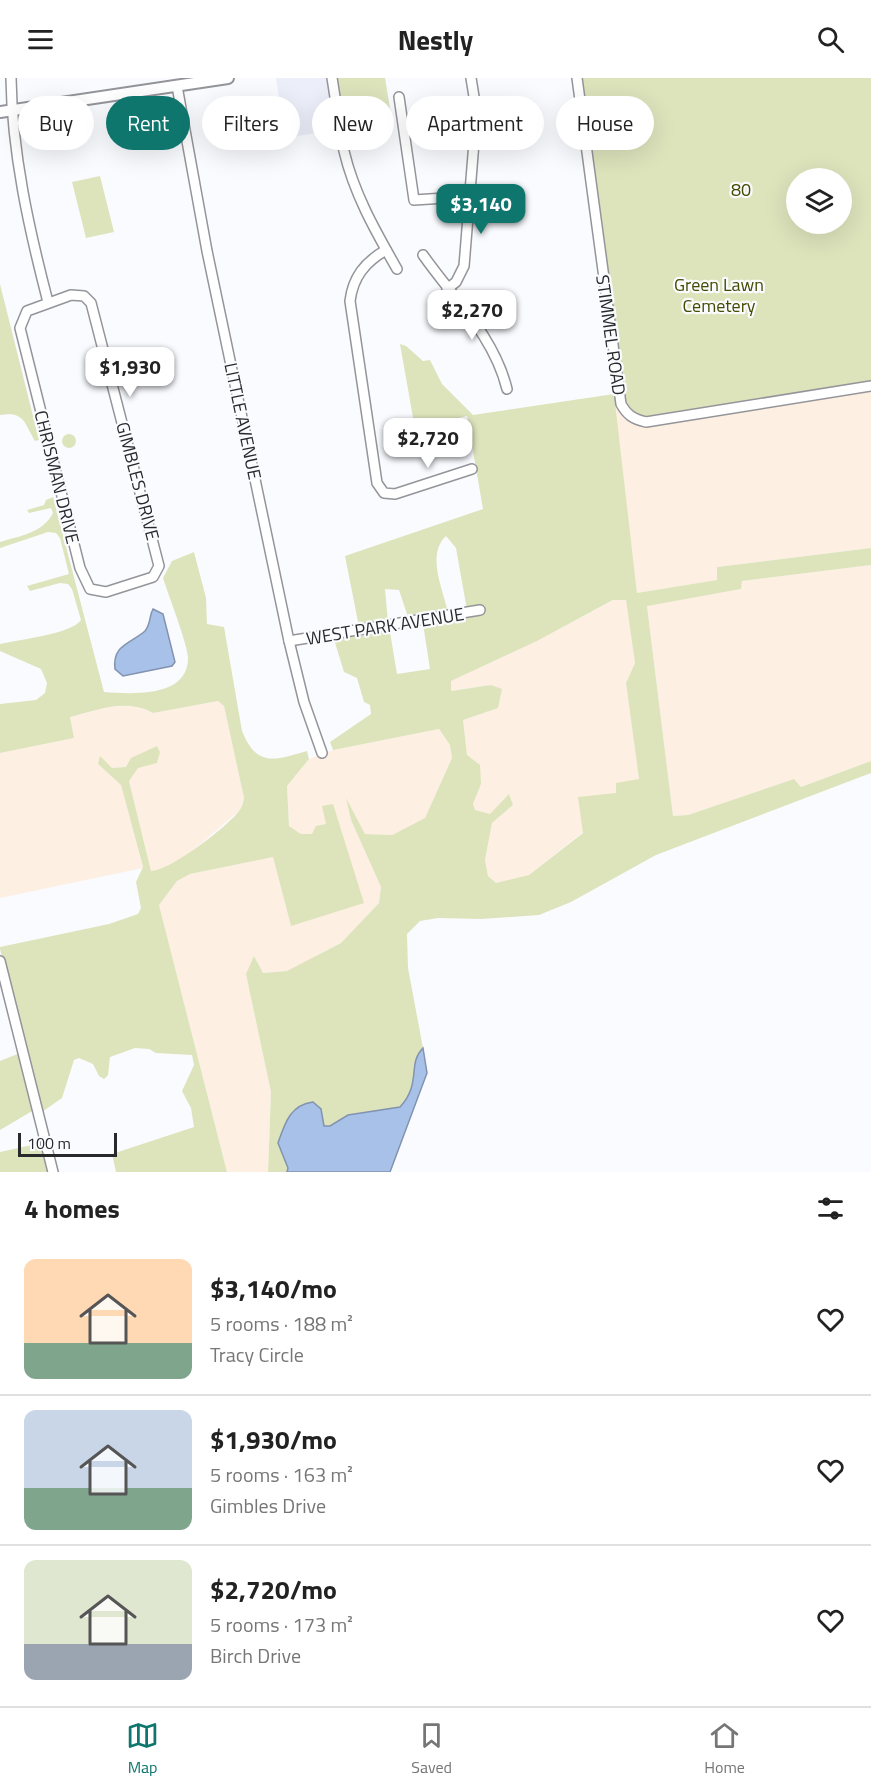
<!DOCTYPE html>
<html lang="en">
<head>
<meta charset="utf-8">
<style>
  :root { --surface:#fff; --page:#f2f2f2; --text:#222; --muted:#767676; --line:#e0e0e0; --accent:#0f766e }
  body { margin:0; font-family:"Titillium Web",sans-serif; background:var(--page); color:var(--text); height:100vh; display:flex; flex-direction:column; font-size:22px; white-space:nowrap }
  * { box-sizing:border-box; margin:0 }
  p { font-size:20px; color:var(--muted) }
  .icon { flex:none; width:33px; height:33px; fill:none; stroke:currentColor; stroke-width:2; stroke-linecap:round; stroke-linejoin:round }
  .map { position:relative; height:1094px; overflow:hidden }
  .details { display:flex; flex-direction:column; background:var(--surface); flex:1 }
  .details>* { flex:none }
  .top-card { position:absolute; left:18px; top:18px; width:836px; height:54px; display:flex; gap:12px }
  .controls { position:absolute; left:786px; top:90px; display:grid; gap:12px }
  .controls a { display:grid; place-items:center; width:66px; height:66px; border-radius:50%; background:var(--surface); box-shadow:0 6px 24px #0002; font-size:30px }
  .scale { position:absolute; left:18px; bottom:15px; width:99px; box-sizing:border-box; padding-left:6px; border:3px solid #28292a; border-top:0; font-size:16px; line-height:21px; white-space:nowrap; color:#28292a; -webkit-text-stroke:4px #fafbff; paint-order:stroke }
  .price { position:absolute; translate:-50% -51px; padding:0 14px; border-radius:12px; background:#fff; color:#222; font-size:20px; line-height:39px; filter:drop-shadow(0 2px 3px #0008) }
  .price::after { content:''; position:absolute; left:50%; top:36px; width:18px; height:14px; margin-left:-9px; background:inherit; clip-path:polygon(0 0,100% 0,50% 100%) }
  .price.active { background:var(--accent); color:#fff }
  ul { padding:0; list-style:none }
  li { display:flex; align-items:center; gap:18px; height:150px; padding:0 24px }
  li+li { border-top:2px solid var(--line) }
  li span { display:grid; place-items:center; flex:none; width:168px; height:120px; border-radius:12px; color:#555 }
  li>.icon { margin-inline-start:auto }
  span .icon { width:72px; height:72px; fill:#fffc; stroke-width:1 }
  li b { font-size:26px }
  h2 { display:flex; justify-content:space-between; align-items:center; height:72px; padding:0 24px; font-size:26px }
  .pill { padding:0 21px; border-radius:27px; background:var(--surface); box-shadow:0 6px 24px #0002; font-size:21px; line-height:54px }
  .pill.active { background:var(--accent); color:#fff }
  header { display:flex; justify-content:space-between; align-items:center; height:78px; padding:0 24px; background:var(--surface); font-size:27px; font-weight:700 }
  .dock { display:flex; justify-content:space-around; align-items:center; height:84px; border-top:2px solid var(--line); background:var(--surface); font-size:16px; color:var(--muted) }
  .dock a { display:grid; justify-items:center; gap:3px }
  .dock .active { color:var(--accent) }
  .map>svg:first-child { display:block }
</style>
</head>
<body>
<header><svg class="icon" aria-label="menu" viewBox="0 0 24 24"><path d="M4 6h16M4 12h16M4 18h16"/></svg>Nestly<svg class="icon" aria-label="search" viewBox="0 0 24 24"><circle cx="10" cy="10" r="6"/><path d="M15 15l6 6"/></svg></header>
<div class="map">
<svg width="871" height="1094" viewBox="0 0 871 1094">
  <rect width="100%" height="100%" fill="#fafbff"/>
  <!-- built -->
  <path fill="#eceff9" d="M 276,0 L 385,0 L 392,43 L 285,60 Z"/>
  <!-- industrial -->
  <g fill="#fdefe1">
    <path d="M 871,304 L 871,470 L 717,489 L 718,502 L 637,515 L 614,323 L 625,322 L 627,328 L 663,338 Z"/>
    <path d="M 871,487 L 871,683 L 801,709 L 794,701 L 688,737 L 673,738 L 647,527 L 741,511 L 742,503 Z"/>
    <path d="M 626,521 L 635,585 L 626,605 L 639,701 L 616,715 L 583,754 L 529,797 L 496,805 L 488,798 L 485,782 L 492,745 L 513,727 L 490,737 L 475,732 L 473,726 L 481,706 L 467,678 L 463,642 L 497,630 L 491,607 L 451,613 L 451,603 L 537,563 L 614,522 Z"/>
    <path d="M 218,623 L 224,628 L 244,720 L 240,732 L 185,779 L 158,793 L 151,793 L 129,703 L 138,689 L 157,685 L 132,680 L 126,689 L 112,690 L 98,686 L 121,707 L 143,790 L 0,820 L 0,675 L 74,660 L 70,639 L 108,629 L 139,627 L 153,635 Z"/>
    <path d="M 439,651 L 450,667 L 452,680 L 425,740 L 392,757 L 365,756 L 347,723 L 351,742 L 381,809 L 379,825 L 341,865 L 288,893 L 262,895 L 255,879 L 246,896 L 271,1014 L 268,1094 L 227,1094 L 159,827 L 177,803 L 190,796 L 273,779 L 291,848 L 326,747 L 312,756 L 301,756 L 289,748 L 287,708 L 309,681 L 333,672 Z"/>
  </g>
  <!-- green -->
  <g fill="#dde4bc" fill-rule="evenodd">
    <path d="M 333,0 L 385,0 L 392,43 L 341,51 Z"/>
    <path d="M 581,0 L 871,0 L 871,304 L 663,338 C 639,339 631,340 623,315 ZM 796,100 L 842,100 L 842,146 L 796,146 Z"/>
    <path d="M 100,98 L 114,154 L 86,160 L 72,104 Z"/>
    <path d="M 0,206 L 39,362 L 35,363 C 24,344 24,333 0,337 Z"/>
    <path d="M 400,266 L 406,268 L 423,283 L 430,282 L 442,306 L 473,337 L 614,316 L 637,515 L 717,502 L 717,489 L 871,470 L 871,487 L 742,503 L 741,511 L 647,528 L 673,738 L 688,737 L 794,701 L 801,709 L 871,683 L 871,695 L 656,777 L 571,824 L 539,837 L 481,841 L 438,840 L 420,843 L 407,856 L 408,890 L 423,970 C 407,986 422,1004 400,1029 L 348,1037 L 330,1048 L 323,1048 L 321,1031 L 287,1094 L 268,1094 L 271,1014 L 246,896 L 254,878 L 263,895 L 287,893 L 341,865 L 379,825 L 381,809 L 351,742 L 346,720 L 365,756 L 392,757 L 425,740 L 452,680 L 450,667 L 439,651 L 333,672 L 330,664 L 371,636 L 370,627 L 364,624 L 357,600 L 344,594 L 333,558 L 389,548 L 397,596 L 430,591 L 423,546 L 484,535 L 483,529 L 467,532 L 456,470 L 446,458 C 426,477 443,511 448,535 L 409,542 L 399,512 L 385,511 L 388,544 L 359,549 L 345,478 L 483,431 L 467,338 L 415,351 ZM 613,522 L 626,522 L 635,585 L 626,605 L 639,701 L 616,705 L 616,715 L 578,719 L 583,755 L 529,797 L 496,805 L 488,798 L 485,782 L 492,745 L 513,727 L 509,716 L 490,736 L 475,732 L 473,726 L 481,706 L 480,687 L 467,677 L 463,642 L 498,630 L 502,611 L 491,607 L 451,613 L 451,603 L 537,563 Z"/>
    <circle cx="69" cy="363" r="7"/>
    <path d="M 53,419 L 104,614 C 132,616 188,620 188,580 C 188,567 168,516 163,500 L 172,483 L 194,474 L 206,520 L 207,546 L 224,549 L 242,653 C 257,690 275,682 307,673 L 309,681 L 287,708 L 289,748 L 301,756 L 312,756 L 316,748 L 326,746 L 322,728 L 333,726 L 364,825 L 291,848 L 273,779 L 190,796 L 177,803 L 159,827 L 227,1094 L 116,1094 L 112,1076 L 194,1049 L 191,1030 L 182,1013 L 194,987 L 192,977 L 156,975 L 149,971 L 135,970 L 110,979 L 108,997 L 104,1001 L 99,998 L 93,986 L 79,980 L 74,982 L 62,1020 L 42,1034 L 0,871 L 0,869 L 109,846 L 138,836 L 141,830 L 136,804 L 143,789 L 121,707 L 98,686 L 100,678 L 112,690 L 126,689 L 131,680 L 157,668 L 160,674 L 157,685 L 138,690 L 129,703 L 151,793 C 170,793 227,749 239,733 C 242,730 243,724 244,720 L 224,628 L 218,623 L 153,635 C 127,620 98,632 70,639 L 74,660 L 0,675 L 0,626 L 36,622 L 45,615 L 47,605 L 41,591 L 0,573 L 0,566 C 17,562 72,556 81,542 L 72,511 L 68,506 L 60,505 L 30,513 L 27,508 L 69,496 L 60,460 L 56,455 L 48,454 L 0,470 L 0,464 C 19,458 43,455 53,435 L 51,430 L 29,435 L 27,432 L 44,427 L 46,422 Z"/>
    <path d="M 20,975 L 34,1032 L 0,1052 L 0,983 Z"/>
    <path d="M 41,1065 L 50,1094 L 0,1094 L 0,1074 Z"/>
  </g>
  <!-- water -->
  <g fill="#a8c1e8" stroke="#8293af" stroke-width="1.5">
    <path d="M 153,531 L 163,536 L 175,584 L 172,588 L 123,598 L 115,591 C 112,567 130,566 145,553 C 151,546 149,538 153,531 Z"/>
    <path d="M 423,970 L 427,995 L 390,1094 L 287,1094 L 288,1090 L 278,1065 C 285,1045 290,1027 313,1024 L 321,1031 L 324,1048 L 330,1048 L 348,1037 L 400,1029 C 422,1005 407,986 423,970 Z"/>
  </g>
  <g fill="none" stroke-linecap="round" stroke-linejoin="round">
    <!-- minor casing -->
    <g stroke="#94959a" stroke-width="12">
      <g id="minor">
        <path d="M 11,0 C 12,75 29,151 48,224"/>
        <path d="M 332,0 C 336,24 339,49 344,73 C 354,116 376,154 397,191"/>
        <path d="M 577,0 L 621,326 C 627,337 633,341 646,344 L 871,308"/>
        <path d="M 177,8 L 207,173 L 289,563 L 304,624 L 322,675"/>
        <path d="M 399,19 L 414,122 L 445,120 L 470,122"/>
        <path d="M 386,172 C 365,184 353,199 350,223 L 377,405 L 384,415 L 395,416 L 472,391"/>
        <path d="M 423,177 C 454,221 494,258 507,311"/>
        <path d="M 447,211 L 456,204 L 464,188 L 475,52 L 476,31 L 471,0"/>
        <path d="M 71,217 L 84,218 L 91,225 L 159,488 L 153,499 L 106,514 L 90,511 L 80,490 L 20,250 L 27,233 Z"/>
        <path d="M 289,563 L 480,532"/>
        <path d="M 0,883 L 53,1094"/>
      </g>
    </g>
    <!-- major casing -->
    <g stroke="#94959a" stroke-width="14">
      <path id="major" d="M 0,34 L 228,0"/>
    </g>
    <!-- minor -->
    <use href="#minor" stroke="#fff" stroke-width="9"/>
    <!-- major -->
    <use href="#major" stroke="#fff" stroke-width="10"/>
  </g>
  <g text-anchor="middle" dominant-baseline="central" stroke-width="4.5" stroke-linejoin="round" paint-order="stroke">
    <!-- park labels -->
    <g font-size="18" fill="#444b00" stroke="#fafbff">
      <text x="741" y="111">80</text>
      <text x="719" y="206">Green Lawn<tspan x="719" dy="21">Cemetery</tspan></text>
    </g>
    <!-- street labels -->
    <g font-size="18" fill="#28292a" stroke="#fafbff">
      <text transform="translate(611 257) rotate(82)">STIMMEL ROAD</text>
      <text transform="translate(243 343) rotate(78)">LITTLE AVENUE</text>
      <text transform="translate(57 399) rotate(76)">CHRISMAN DRIVE</text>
      <text transform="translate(138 403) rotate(75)">GIMBLES DRIVE</text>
      <text transform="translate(385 548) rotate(-9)">WEST PARK AVENUE</text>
    </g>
  </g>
</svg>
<div class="controls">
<a><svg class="icon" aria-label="layers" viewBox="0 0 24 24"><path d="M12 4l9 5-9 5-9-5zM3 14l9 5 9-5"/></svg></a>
</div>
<div class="scale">100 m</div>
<b class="price active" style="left:481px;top:157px">$3,140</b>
<b class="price" style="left:472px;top:263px">$2,270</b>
<b class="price" style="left:130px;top:320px">$1,930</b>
<b class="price" style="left:428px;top:391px">$2,720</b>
<div class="top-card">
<a class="pill">Buy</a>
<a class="pill active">Rent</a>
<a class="pill">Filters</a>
<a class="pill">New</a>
<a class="pill">Apartment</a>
<a class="pill">House</a>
</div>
</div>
<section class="details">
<h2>4 homes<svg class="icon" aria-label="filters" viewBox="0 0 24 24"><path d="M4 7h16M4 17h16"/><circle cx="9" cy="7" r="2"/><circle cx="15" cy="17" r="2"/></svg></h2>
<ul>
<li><span style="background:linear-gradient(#ffd9b3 70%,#7fa58c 0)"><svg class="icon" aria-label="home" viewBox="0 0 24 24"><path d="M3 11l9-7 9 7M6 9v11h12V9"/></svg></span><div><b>$3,140/mo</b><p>5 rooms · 188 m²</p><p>Tracy Circle</p></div><svg class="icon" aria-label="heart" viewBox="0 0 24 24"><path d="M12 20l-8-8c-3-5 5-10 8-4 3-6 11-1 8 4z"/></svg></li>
<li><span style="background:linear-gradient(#c9d6e8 65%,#7fa58c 0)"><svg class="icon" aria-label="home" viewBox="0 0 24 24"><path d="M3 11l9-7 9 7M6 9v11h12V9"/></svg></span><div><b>$1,930/mo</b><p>5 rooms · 163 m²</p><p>Gimbles Drive</p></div><svg class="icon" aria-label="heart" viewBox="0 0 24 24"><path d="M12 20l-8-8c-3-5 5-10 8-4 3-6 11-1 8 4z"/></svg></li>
<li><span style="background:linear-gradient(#dfe7d0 70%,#9aa5b1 0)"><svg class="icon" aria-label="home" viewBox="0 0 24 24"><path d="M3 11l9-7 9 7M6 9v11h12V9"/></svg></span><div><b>$2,720/mo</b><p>5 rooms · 173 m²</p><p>Birch Drive</p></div><svg class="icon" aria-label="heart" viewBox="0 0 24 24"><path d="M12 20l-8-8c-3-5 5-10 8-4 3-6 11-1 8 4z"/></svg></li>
</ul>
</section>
<nav class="dock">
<a class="active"><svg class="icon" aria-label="map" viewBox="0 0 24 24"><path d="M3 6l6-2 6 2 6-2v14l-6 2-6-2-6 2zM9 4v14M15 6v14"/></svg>Map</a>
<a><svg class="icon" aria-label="saved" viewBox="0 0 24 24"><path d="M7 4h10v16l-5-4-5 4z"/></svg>Saved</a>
<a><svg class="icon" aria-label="home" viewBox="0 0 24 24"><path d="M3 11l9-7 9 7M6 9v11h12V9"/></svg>Home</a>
</nav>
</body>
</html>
